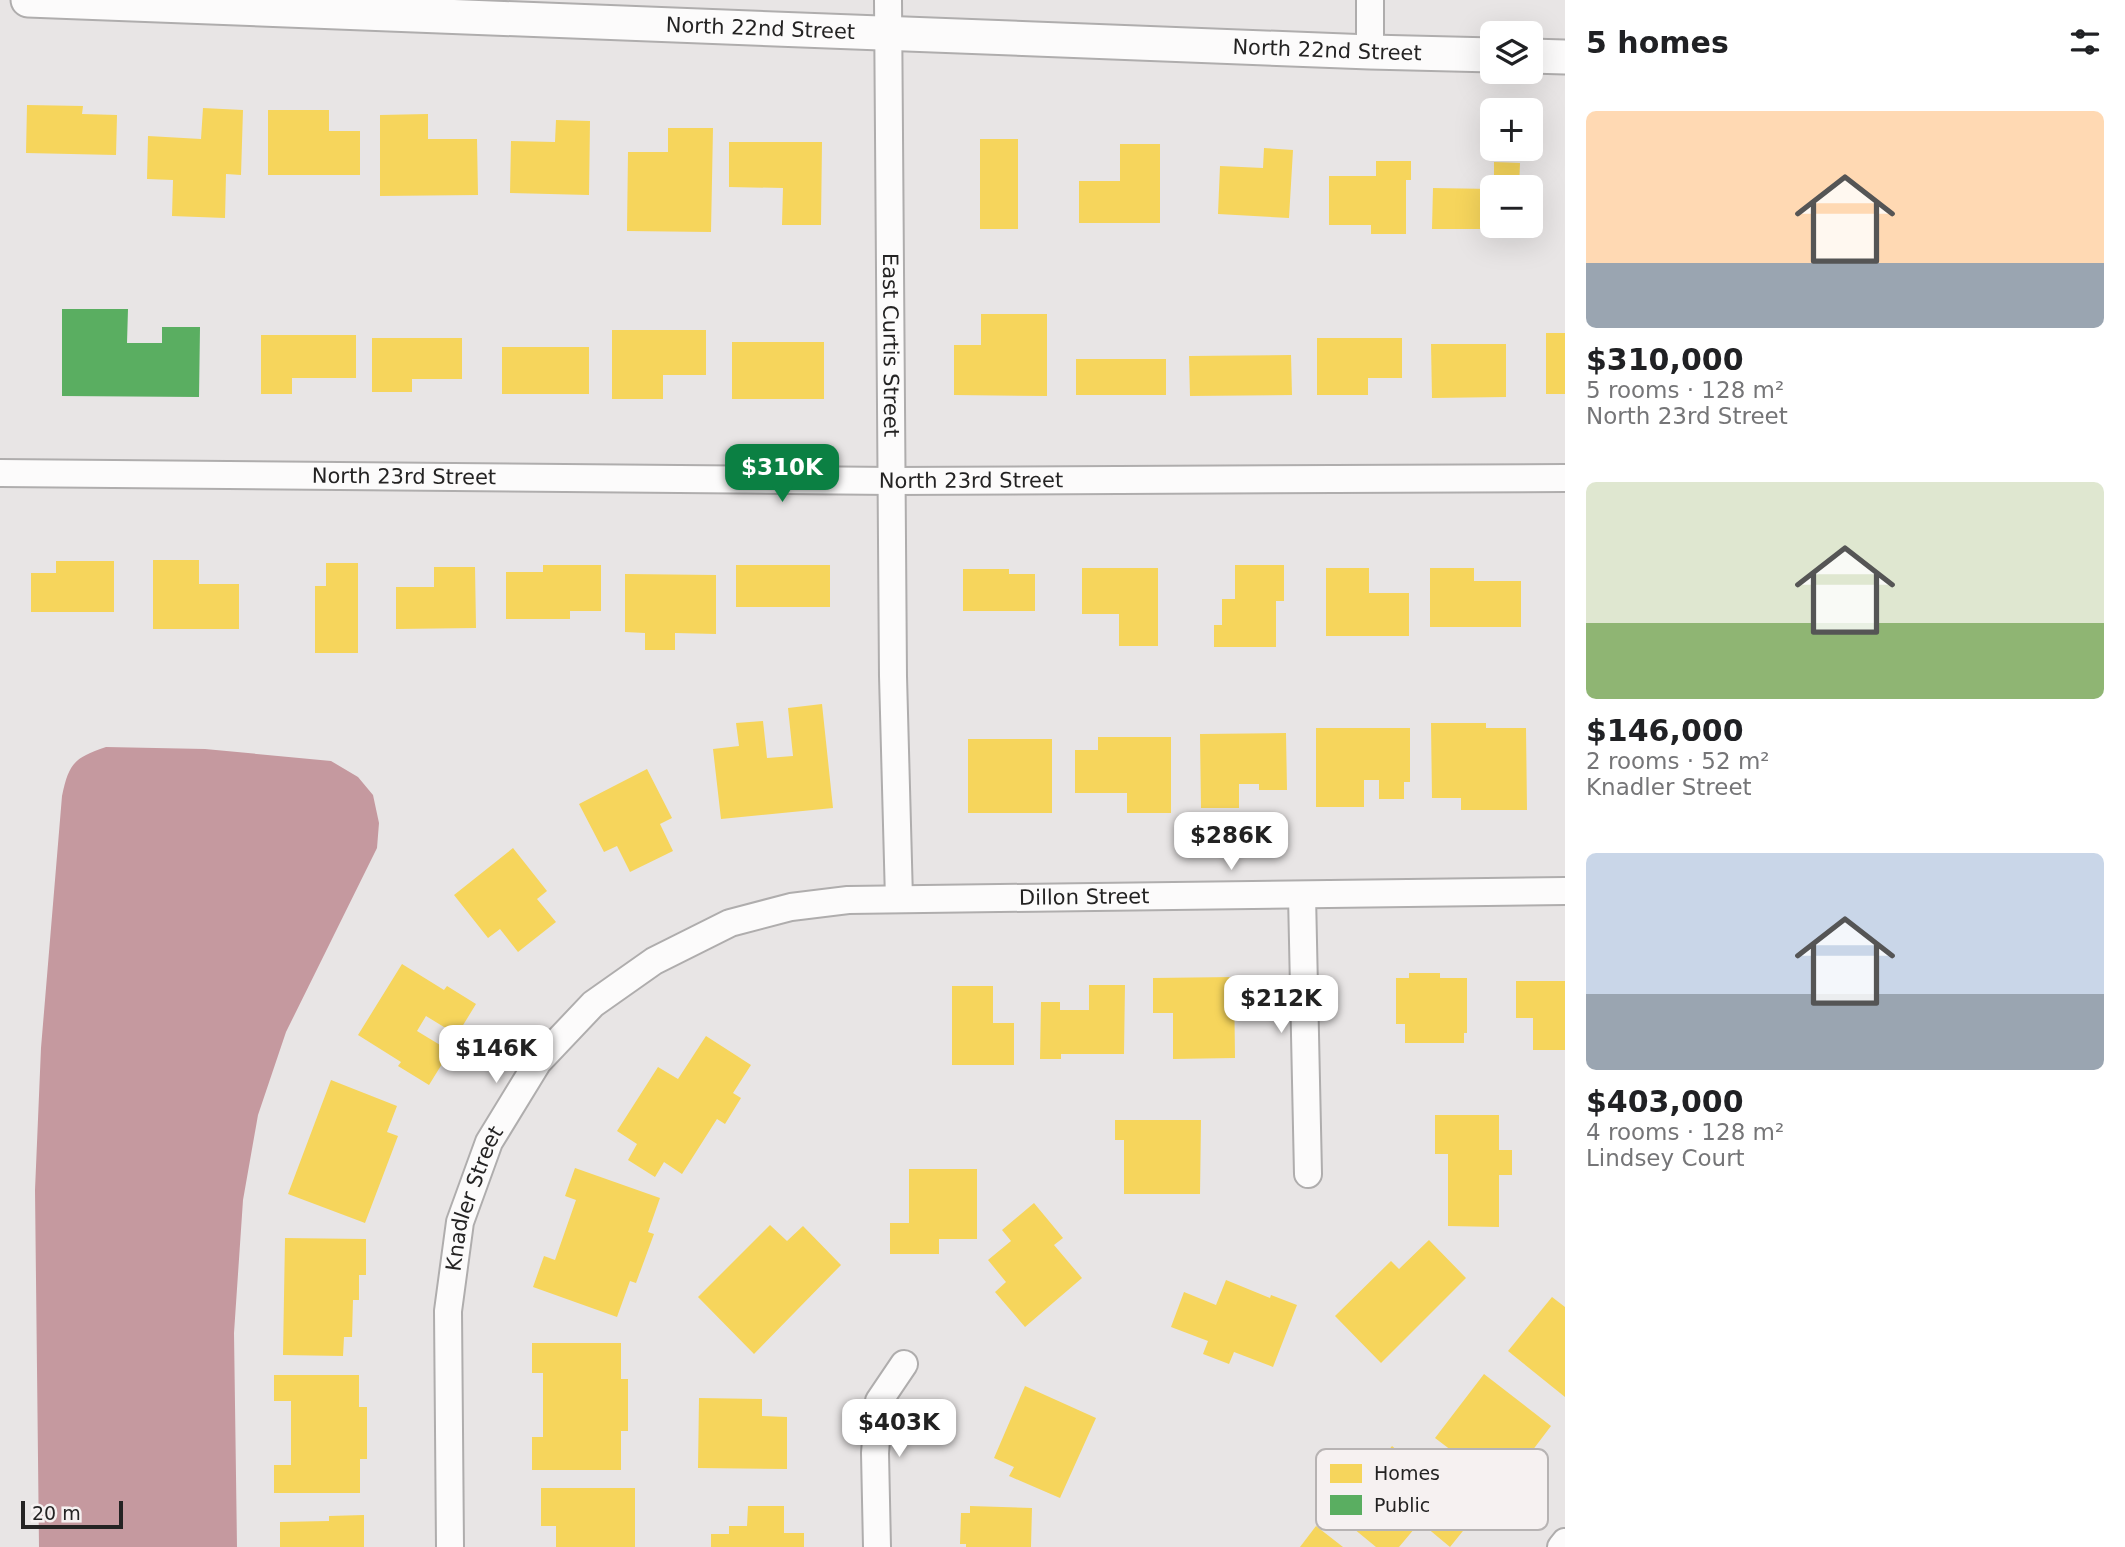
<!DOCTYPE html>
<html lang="en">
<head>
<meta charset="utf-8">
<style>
  :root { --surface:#fff; --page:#f6f6f6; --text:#202124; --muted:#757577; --accent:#0b8043 }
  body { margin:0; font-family:"DejaVu Sans",sans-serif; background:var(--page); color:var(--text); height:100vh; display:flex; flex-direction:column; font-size:26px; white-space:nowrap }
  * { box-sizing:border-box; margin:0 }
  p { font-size:23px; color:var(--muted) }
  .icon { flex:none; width:38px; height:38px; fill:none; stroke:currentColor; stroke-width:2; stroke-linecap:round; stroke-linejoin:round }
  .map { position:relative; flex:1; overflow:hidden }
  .details { display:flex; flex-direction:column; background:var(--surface); width:560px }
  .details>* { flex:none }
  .controls { position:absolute; left:1480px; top:21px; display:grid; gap:14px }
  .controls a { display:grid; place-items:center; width:63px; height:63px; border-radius:10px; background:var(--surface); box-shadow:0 7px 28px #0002; font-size:35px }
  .scale { position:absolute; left:21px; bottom:18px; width:102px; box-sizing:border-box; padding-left:7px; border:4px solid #242323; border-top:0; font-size:19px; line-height:24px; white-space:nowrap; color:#242323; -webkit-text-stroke:5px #f6f1f1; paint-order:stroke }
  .price { position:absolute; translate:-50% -60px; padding:0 16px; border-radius:14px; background:#fff; color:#222; font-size:23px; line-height:46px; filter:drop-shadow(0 2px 4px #0008) }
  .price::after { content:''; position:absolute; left:50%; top:42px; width:21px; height:16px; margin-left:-10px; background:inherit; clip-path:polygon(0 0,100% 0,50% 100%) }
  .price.active { background:var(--accent); color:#fff }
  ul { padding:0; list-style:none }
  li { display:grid; align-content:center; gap:14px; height:371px; padding:0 21px }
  li span { display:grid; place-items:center; height:217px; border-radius:10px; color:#555 }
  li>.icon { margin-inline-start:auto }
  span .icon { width:126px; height:126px; fill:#fffc; stroke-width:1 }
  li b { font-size:30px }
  h2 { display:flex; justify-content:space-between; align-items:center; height:84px; padding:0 21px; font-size:30px }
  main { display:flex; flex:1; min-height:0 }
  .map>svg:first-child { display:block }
</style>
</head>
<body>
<main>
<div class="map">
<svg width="1565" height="1547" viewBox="0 0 1565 1547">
  <rect width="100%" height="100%" fill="#e8e5e5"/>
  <!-- water -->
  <path fill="#c5999f" d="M 106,747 L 205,749 L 331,761 L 358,777 L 373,795 L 379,823 L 377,848 L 286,1032 L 258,1115 L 243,1200 L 234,1333 L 237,1547 L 39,1547 L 35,1190 L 41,1048 L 62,796 C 69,763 74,758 106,747 Z"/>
  <!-- homes -->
  <g fill="#f6d55c">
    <path d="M 27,105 L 83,106 L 82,114 L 117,115 L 116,155 L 26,153 Z"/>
    <path d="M 203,108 L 243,110 L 241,175 L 226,174 L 225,218 L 172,216 L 173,180 L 147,179 L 148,136 L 201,139 Z"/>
    <path d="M 268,110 L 329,110 L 329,131 L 360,131 L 360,175 L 268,175 Z"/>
    <path d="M 428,114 L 428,139 L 477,139 L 478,195 L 380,196 L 380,115 Z"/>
    <path d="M 556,120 L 590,121 L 589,195 L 510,193 L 511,141 L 555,142 Z"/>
    <path d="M 668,128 L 713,128 L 711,232 L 627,231 L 628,152 L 668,152 Z"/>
    <rect x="980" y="139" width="38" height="90"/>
    <path d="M 729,142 L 822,142 L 821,225 L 782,225 L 783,188 L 729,187 Z"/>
    <path d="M 1120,144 L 1160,144 L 1160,223 L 1079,223 L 1079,181 L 1120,181 Z"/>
    <path d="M 1264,148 L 1293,150 L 1289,218 L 1218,214 L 1220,166 L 1263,168 Z"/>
    <path d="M 1376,161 L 1411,161 L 1411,180 L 1406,180 L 1406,234 L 1371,234 L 1371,225 L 1329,225 L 1329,176 L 1376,176 Z"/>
    <path d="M 1494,162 L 1520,163 L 1519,187 L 1494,187 Z"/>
    <path d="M 1433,188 L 1493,189 L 1493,226 L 1519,226 L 1519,229 L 1432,229 Z"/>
    <path d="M 981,314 L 1047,314 L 1047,396 L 954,395 L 954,345 L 981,345 Z"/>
    <path d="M 612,330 L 706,330 L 706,375 L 663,375 L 663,399 L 612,399 Z"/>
    <rect x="1546" y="333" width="19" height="61"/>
    <path d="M 261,335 L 356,335 L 356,378 L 292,378 L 292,394 L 261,394 Z"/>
    <path d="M 372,338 L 462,338 L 462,379 L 412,379 L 412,392 L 372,392 Z"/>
    <path d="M 1317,338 L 1402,338 L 1402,378 L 1368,378 L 1368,395 L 1317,395 Z"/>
    <rect x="732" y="342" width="92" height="57"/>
    <path d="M 1431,344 L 1506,344 L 1506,397 L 1432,398 Z"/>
    <rect x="502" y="347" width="87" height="47"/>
    <path d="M 1291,355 L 1292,395 L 1190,396 L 1189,356 Z"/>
    <rect x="1076" y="359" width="90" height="36"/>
    <path d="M 153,560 L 199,560 L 199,584 L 239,584 L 239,629 L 153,629 Z"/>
    <path d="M 56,561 L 114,561 L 114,612 L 31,612 L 31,573 L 56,573 Z"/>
    <path d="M 326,563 L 358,563 L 358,653 L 315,653 L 315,586 L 326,586 Z"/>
    <path d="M 543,565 L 601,565 L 601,611 L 570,611 L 570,619 L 506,619 L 506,572 L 543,572 Z"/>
    <rect x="736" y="565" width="94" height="42"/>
    <path d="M 1235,565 L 1284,565 L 1284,601 L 1276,601 L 1276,647 L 1214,647 L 1214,625 L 1222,625 L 1222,599 L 1235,599 Z"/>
    <path d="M 434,567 L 475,567 L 476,628 L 396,629 L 396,587 L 434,587 Z"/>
    <path d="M 1082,568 L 1158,568 L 1158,646 L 1119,646 L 1119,614 L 1082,614 Z"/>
    <path d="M 1326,568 L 1369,568 L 1369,593 L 1409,593 L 1409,636 L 1326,636 Z"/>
    <path d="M 1430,568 L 1474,568 L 1474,581 L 1521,581 L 1521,627 L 1430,627 Z"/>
    <path d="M 963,569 L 1009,569 L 1009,574 L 1035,574 L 1035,611 L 963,611 Z"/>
    <path d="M 625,574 L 716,575 L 716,634 L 675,633 L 675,650 L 645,650 L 645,633 L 625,632 Z"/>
    <path d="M 822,704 L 833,808 L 721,819 L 713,749 L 739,746 L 736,723 L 763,721 L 767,758 L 793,756 L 788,708 Z"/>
    <path d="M 1431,723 L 1486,723 L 1486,728 L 1526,728 L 1527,810 L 1461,810 L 1461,798 L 1432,798 Z"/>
    <path d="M 1316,728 L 1410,728 L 1410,782 L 1404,782 L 1404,799 L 1379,799 L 1379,780 L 1364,780 L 1364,807 L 1316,807 Z"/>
    <path d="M 1286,733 L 1287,790 L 1259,790 L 1259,784 L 1239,784 L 1239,808 L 1201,808 L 1200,734 Z"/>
    <path d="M 1098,737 L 1171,737 L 1171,813 L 1127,813 L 1127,793 L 1075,793 L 1075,750 L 1098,750 Z"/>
    <rect x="968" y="739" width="84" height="74"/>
    <path d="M 647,769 L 672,818 L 660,824 L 673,851 L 630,872 L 617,846 L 604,852 L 579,804 Z"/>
    <path d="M 513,848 L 547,891 L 537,899 L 556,922 L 518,952 L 500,929 L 488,938 L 454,895 Z"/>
    <path d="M 402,964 L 444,990 L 447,986 L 476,1004 L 457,1035 L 426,1016 L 417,1031 L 450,1051 L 429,1085 L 398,1066 L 401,1062 L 358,1035 Z"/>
    <path d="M 1409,973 L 1440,973 L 1440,978 L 1467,978 L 1467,1033 L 1464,1033 L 1464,1043 L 1405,1043 L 1405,1024 L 1396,1024 L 1396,978 L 1409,978 Z"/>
    <path d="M 1234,977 L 1235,1058 L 1173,1059 L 1173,1013 L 1153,1013 L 1153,978 Z"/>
    <path d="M 1516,981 L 1565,981 L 1565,1050 L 1533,1050 L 1533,1018 L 1516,1018 Z"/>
    <path d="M 1089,985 L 1125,985 L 1124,1054 L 1061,1054 L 1061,1059 L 1040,1059 L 1041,1002 L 1060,1002 L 1060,1010 L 1089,1010 Z"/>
    <path d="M 952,986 L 993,986 L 993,1023 L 1014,1023 L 1014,1065 L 952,1065 Z"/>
    <path d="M 706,1036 L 751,1065 L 733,1093 L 741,1098 L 725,1124 L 717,1119 L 682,1174 L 664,1162 L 655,1177 L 628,1160 L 637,1144 L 617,1131 L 658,1067 L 678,1079 Z"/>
    <path d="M 331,1080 L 397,1106 L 387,1132 L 398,1136 L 365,1223 L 288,1194 Z"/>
    <path d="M 1435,1115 L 1499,1115 L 1499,1150 L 1512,1150 L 1512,1175 L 1499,1175 L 1499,1227 L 1448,1226 L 1448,1154 L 1435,1154 Z"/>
    <path d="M 1115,1120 L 1201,1120 L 1200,1194 L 1124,1194 L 1124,1140 L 1115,1140 Z"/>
    <path d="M 575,1168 L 660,1198 L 648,1232 L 654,1234 L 636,1283 L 630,1281 L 617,1317 L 533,1287 L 544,1256 L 555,1260 L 576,1200 L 565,1196 Z"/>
    <path d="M 909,1169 L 977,1169 L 977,1239 L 939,1239 L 939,1254 L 890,1254 L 890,1223 L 909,1223 Z"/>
    <path d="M 1034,1203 L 1063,1238 L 1054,1245 L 1082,1278 L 1025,1327 L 995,1292 L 1006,1282 L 988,1260 L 1011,1241 L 1002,1230 Z"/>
    <path d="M 770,1225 L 787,1241 L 803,1226 L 841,1265 L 754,1354 L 698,1297 Z"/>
    <path d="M 285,1238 L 366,1239 L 366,1275 L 359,1275 L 359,1300 L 353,1300 L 352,1337 L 344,1337 L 343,1356 L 283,1355 Z"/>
    <path d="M 1429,1240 L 1466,1278 L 1381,1363 L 1335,1316 L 1391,1261 L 1399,1269 Z"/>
    <path d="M 1226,1280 L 1270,1298 L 1271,1295 L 1297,1305 L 1273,1367 L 1234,1352 L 1229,1364 L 1203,1354 L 1208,1341 L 1171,1327 L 1184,1292 L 1216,1305 Z"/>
    <path d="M 1552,1297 L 1565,1307 L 1565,1397 L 1508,1351 Z"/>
    <path d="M 532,1343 L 621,1343 L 621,1379 L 628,1379 L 628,1431 L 621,1431 L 621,1470 L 532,1470 L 532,1437 L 543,1437 L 543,1373 L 532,1373 Z"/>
    <path d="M 1484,1374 L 1551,1426 L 1493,1502 L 1458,1475 L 1468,1463 L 1435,1438 Z"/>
    <path d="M 274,1375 L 359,1375 L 359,1407 L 367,1407 L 367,1459 L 360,1459 L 360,1493 L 274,1493 L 274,1465 L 291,1465 L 291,1401 L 274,1401 Z"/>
    <path d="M 1025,1386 L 1096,1418 L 1060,1498 L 1009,1476 L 1014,1467 L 994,1458 Z"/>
    <path d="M 699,1398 L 762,1399 L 762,1416 L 787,1417 L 787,1469 L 698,1468 Z"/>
    <path d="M 1392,1446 L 1475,1516 L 1450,1547 L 1420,1522 L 1399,1547 L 1376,1547 L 1342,1519 L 1374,1480 L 1368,1475 Z"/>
    <path d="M 541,1488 L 635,1488 L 635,1547 L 556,1547 L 556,1526 L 541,1526 Z"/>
    <path d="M 748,1506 L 784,1506 L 784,1533 L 804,1533 L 804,1547 L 711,1547 L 711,1534 L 729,1534 L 729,1526 L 747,1526 Z"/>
    <path d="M 970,1506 L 1032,1508 L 1031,1547 L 966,1547 L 966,1544 L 960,1544 L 961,1513 L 970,1513 Z"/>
    <path d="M 364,1515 L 364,1547 L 280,1547 L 280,1522 L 329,1521 L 329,1516 Z"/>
    <path d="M 1316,1526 L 1343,1547 L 1300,1547 Z"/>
  </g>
  <!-- public -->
  <path fill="#5aae61" d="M 62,309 L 128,309 L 127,343 L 162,343 L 162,327 L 200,327 L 199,397 L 62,396 Z"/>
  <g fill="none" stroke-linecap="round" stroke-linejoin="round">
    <!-- minor casing -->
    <g stroke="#afadad" stroke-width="30">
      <g id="minor">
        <path id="s1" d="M 888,0 L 893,676 L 899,899"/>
        <path d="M 1370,0 L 1370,52"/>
        <path id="s2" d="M 0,473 L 892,481 L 1565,478"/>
        <path d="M 1302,895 L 1308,1174"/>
        <path id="s3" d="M 450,1547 L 448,1311 L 460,1222 L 489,1142 L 538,1062 L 593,1004 L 654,961 L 730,923 L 791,907 L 848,900 L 1565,891"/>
        <path d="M 877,1547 L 875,1453 L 879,1401 L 904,1364"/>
        <path d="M 1561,1547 L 1565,1542"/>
      </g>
    </g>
    <!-- tertiary casing -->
    <g stroke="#afadad" stroke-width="37">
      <g id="tertiary">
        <path id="s4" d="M 28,0 L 1370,52 L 1493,55"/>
        <path d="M 1531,56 L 1565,57"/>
      </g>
    </g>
    <!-- minor -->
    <use href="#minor" stroke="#fcfbfb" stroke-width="26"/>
    <!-- tertiary -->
    <use href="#tertiary" stroke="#fcfbfb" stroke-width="33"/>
  </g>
  <g text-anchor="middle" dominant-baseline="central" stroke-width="7" stroke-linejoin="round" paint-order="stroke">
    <!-- street labels -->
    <g font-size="21" fill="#242323" stroke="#f6f1f1">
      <text stroke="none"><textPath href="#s4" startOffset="733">North 22nd Street</textPath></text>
      <text stroke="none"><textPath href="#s4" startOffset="1300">North 22nd Street</textPath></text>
      <text stroke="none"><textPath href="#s1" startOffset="345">East Curtis Street</textPath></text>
      <text stroke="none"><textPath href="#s2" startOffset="404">North 23rd Street</textPath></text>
      <text stroke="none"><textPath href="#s2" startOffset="971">North 23rd Street</textPath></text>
      <text stroke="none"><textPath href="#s3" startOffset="1101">Dillon Street</textPath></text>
      <text stroke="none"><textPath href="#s3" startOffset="352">Knadler Street</textPath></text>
    </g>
  </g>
  <!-- legend -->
  <rect x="1316" y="1449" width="232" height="81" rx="10" fill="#f6f1f1" stroke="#b7b3b3" stroke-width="2"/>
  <rect x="1330" y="1464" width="32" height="19" fill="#f6d55c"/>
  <rect x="1330" y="1495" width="32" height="20" fill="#5aae61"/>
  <g font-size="19" fill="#242323">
    <text x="1374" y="1480">Homes</text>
    <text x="1374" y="1512">Public</text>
  </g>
</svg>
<div class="controls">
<a><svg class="icon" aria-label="layers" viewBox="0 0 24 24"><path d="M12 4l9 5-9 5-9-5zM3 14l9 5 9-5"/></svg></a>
<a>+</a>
<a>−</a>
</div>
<div class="scale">20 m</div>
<b class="price active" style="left:782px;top:504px">$310K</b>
<b class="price" style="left:1231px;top:872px">$286K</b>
<b class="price" style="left:1281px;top:1035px">$212K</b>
<b class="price" style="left:496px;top:1085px">$146K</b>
<b class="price" style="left:899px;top:1459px">$403K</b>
</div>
<section class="details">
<h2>5 homes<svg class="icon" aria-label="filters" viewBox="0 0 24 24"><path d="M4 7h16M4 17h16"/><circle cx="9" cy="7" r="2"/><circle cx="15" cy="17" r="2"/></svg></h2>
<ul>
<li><span style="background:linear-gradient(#ffd9b3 70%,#9aa5b1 0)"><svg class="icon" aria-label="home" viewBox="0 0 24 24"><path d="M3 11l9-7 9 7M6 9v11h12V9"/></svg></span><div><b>$310,000</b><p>5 rooms · 128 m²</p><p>North 23rd Street</p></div></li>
<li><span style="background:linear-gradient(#dfe7d0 65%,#8fb573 0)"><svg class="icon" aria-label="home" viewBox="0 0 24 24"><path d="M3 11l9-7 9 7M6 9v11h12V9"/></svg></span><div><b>$146,000</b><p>2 rooms · 52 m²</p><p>Knadler Street</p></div></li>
<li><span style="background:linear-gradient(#c9d6e8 65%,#9aa5b1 0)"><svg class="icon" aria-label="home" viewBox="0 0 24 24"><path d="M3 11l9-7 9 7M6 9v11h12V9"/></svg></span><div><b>$403,000</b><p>4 rooms · 128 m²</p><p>Lindsey Court</p></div></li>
</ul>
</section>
</main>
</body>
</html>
